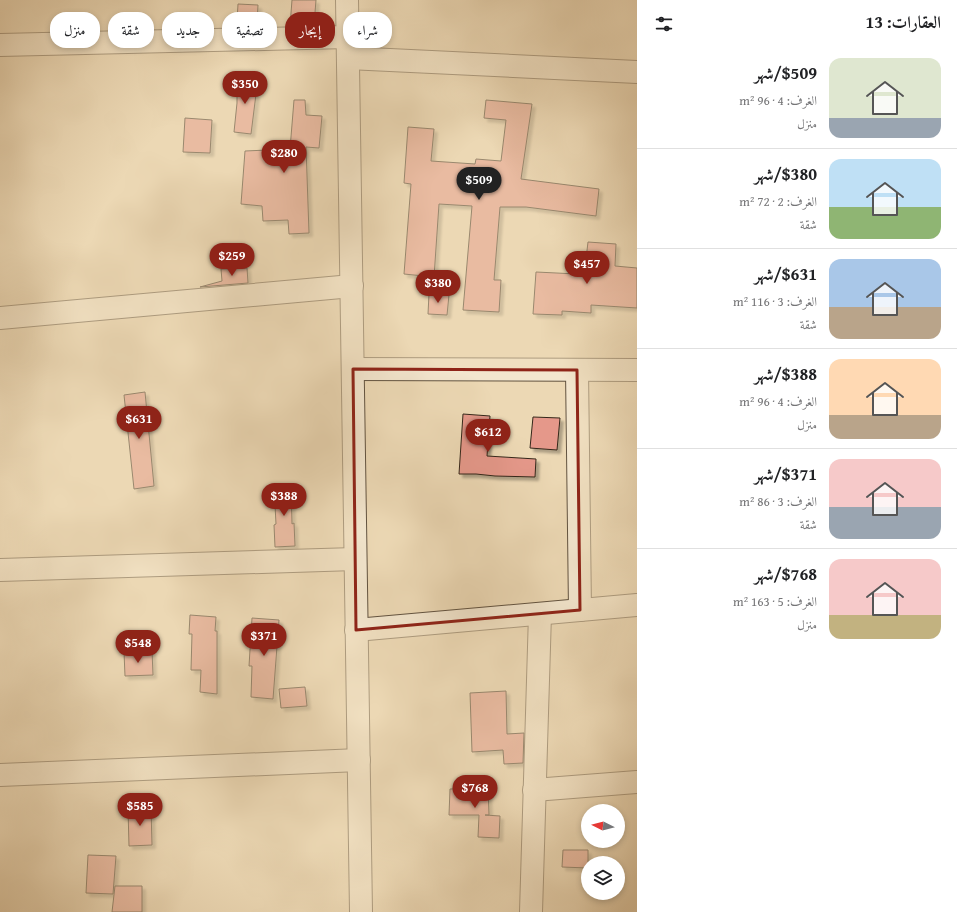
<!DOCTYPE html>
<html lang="ar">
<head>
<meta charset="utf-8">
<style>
  :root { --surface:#fff; --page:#f2f2f2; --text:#202124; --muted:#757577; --line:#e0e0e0; --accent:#8f2418 }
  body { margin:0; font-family:"Gentium Book Plus",Amiri,serif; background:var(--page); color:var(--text); direction:rtl; height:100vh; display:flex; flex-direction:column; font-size:15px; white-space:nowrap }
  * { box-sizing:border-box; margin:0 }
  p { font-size:13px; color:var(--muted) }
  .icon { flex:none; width:22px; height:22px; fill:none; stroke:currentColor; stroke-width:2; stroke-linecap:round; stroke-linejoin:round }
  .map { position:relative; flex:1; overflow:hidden; direction:ltr }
  .drawer { display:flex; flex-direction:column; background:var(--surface); width:320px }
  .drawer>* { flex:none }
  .hud { position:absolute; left:12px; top:12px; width:380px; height:36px; direction:rtl; display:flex; gap:8px }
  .needle { width:26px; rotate:276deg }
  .buttons { position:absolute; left:581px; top:804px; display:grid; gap:8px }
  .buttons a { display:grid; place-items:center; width:44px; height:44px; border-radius:50%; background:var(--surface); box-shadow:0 2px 6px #0003; font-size:20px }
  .price { position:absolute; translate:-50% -34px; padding:0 9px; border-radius:14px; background:var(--accent); color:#fff; font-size:13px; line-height:26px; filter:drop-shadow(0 1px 2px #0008) }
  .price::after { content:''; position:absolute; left:50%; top:24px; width:12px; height:9px; margin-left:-6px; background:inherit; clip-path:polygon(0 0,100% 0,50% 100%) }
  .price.current { background:#222; color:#fff }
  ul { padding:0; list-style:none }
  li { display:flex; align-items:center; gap:12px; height:100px; padding:0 16px }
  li+li { border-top:1px solid var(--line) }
  li span { display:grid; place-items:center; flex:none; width:112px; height:80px; border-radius:12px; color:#555 }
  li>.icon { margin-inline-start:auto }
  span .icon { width:48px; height:48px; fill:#fffc; stroke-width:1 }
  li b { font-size:17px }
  h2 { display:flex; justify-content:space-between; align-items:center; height:48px; padding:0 16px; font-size:17px }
  .chip { padding:0 14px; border-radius:16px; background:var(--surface); box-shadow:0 2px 6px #0003; font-size:14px; line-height:36px }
  .chip.current { background:var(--accent); color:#fff }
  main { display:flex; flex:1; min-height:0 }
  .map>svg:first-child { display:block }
</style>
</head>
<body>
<main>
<section class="drawer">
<h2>العقارات: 13<svg class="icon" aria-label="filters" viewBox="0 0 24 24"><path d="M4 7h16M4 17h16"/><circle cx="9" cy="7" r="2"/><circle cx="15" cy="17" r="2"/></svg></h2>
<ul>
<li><span style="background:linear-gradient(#dfe7d0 75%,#9aa5b1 0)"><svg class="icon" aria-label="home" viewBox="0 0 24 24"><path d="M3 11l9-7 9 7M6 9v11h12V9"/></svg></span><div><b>$509/شهر</b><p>الغرف: 4 · 96 m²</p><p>منزل</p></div></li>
<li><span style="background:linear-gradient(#bfe0f5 60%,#8fb573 0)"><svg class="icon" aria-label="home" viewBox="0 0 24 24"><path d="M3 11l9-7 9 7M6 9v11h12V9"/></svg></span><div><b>$380/شهر</b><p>الغرف: 2 · 72 m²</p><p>شقة</p></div></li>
<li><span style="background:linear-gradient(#a9c7e8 60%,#b9a48a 0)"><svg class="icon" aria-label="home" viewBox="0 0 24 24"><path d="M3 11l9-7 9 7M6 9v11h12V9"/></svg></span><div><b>$631/شهر</b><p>الغرف: 3 · 116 m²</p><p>شقة</p></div></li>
<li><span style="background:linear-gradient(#ffd9b3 70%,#b9a48a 0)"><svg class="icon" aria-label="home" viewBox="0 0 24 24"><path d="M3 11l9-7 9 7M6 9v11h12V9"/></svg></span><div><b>$388/شهر</b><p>الغرف: 4 · 96 m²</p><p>منزل</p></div></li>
<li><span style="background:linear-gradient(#f6c9c9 60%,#9aa5b1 0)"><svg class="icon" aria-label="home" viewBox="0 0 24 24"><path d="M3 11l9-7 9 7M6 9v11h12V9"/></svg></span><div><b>$371/شهر</b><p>الغرف: 3 · 86 m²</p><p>شقة</p></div></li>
<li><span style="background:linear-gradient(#f6c9c9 70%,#c2b280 0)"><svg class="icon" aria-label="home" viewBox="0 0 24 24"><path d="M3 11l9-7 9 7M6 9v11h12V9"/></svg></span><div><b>$768/شهر</b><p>الغرف: 5 · 163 m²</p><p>منزل</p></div></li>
</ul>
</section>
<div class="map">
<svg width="637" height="912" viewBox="0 0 637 912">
  <defs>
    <filter id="shadow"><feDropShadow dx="3.5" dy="3.5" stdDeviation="1" flood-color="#0004"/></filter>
  </defs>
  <rect width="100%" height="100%" fill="#ecd8b4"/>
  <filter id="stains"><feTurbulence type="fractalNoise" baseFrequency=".005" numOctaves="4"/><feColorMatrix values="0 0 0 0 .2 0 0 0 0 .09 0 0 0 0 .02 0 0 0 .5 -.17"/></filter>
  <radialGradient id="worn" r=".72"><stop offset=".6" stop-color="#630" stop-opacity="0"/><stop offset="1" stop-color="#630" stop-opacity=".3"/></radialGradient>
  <!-- building -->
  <g fill="#e5988a" stroke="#34271a" filter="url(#shadow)">
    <path d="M 292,0 L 316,0 L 314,25 L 290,26 Z"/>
    <path d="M 238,4 L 258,5 L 257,22 L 237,21 Z"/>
    <path d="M 254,77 L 254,94 L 256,94 L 251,134 L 234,132 L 237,103 L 237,78 Z"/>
    <path d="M 294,100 L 305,100 L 306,115 L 322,116 L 319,148 L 306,147 L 309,233 L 289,234 L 288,220 L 263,221 L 262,206 L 241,204 L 245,151 L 290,149 Z"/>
    <path d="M 486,100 L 532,104 L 521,179 L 599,189 L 596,216 L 526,207 L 500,207 L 494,280 L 501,280 L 499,312 L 463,310 L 472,206 L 439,204 L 434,277 L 404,274 L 411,184 L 404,183 L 408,127 L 434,129 L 431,161 L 475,164 L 476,159 L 501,161 L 506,120 L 484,118 Z"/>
    <path d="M 185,118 L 212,120 L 210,153 L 183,152 Z"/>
    <path d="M 588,242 L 616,244 L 615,266 L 637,268 L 637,308 L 591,305 L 591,313 L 562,311 L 562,315 L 533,314 L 536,272 L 577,274 L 578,258 L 586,259 Z"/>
    <path d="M 247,268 L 248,283 L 200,287 L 222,281 L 221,269 Z"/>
    <path d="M 429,294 L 449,295 L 447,315 L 428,314 Z"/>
    <path d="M 145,392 L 154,486 L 134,489 L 124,395 Z"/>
    <path d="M 463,414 L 490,416 L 487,456 L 536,459 L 535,477 L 495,476 L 476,474 L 459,474 Z"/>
    <path d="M 533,417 L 560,418 L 557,450 L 530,448 Z"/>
    <path d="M 291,485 L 292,524 L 294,523 L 295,546 L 275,547 L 274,525 L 276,524 L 274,486 Z"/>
    <path d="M 190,615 L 216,617 L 215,631 L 217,631 L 217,694 L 200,692 L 201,670 L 191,670 L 192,634 L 189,634 Z"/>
    <path d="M 252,618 L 279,620 L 273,699 L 251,697 L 252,666 L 249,666 Z"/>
    <path d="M 152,651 L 153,675 L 125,676 L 124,652 Z"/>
    <path d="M 305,687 L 307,706 L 281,708 L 279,689 Z"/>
    <path d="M 506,691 L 507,734 L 524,733 L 523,763 L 504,764 L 503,750 L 472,752 L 470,693 Z"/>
    <path d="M 488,788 L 489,815 L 485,815 L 500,816 L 499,838 L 478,837 L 479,815 L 449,815 L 450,789 Z"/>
    <path d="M 151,808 L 152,845 L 129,846 L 128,809 Z"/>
    <path d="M 563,850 L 588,850 L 588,868 L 562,867 Z"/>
    <path d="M 88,855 L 116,856 L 113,894 L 86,893 Z"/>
    <path d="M 115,886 L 142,886 L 142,912 L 112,912 Z"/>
  </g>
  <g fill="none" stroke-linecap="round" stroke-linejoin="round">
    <!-- minor casing -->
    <g stroke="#625340" stroke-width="24">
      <g id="minor">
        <path d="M 347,0 L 361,912"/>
        <path d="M 0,45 L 348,37"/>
        <path d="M 348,58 L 637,72"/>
        <path d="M 0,318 L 352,286"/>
        <path d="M 353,369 L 637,370"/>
        <path d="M 577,370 L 580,610"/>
        <path d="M 0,570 L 355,559"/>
        <path d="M 356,630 L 637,605"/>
        <path d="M 0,775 L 359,760"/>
        <path d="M 534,790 L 637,782"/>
        <path d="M 531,912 L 540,614"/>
      </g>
    </g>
    <!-- minor -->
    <use href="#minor" stroke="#f3e6ce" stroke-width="22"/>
  </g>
  <!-- marked area -->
  <path d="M0 0H637V912H0ZM 353,369 L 577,370 L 580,610 L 356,630 Z" fill="#ecd8b4" fill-opacity=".55" fill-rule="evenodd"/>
  <path fill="none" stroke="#8f2418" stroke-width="3" stroke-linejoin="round" d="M 353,369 L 577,370 L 580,610 L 356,630 Z"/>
  <rect width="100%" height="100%" filter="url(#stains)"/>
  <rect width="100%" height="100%" fill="url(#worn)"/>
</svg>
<div class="buttons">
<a><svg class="needle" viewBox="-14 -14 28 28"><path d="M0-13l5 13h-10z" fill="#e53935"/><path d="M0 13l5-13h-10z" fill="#757577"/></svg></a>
<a><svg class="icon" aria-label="layers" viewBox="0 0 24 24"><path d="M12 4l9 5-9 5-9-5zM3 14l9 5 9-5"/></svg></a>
</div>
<b class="price" style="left:245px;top:105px">$350</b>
<b class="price" style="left:284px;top:174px">$280</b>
<b class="price current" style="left:479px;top:201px">$509</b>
<b class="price" style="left:232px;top:277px">$259</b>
<b class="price" style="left:587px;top:285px">$457</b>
<b class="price" style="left:438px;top:304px">$380</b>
<b class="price" style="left:139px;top:440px">$631</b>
<b class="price" style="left:488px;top:453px">$612</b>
<b class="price" style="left:284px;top:517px">$388</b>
<b class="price" style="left:264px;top:657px">$371</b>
<b class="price" style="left:138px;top:664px">$548</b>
<b class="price" style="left:475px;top:809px">$768</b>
<b class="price" style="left:140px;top:827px">$585</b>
<div class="hud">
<a class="chip">شراء</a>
<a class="chip current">إيجار</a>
<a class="chip">تصفية</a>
<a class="chip">جديد</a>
<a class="chip">شقة</a>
<a class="chip">منزل</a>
</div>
</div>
</main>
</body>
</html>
